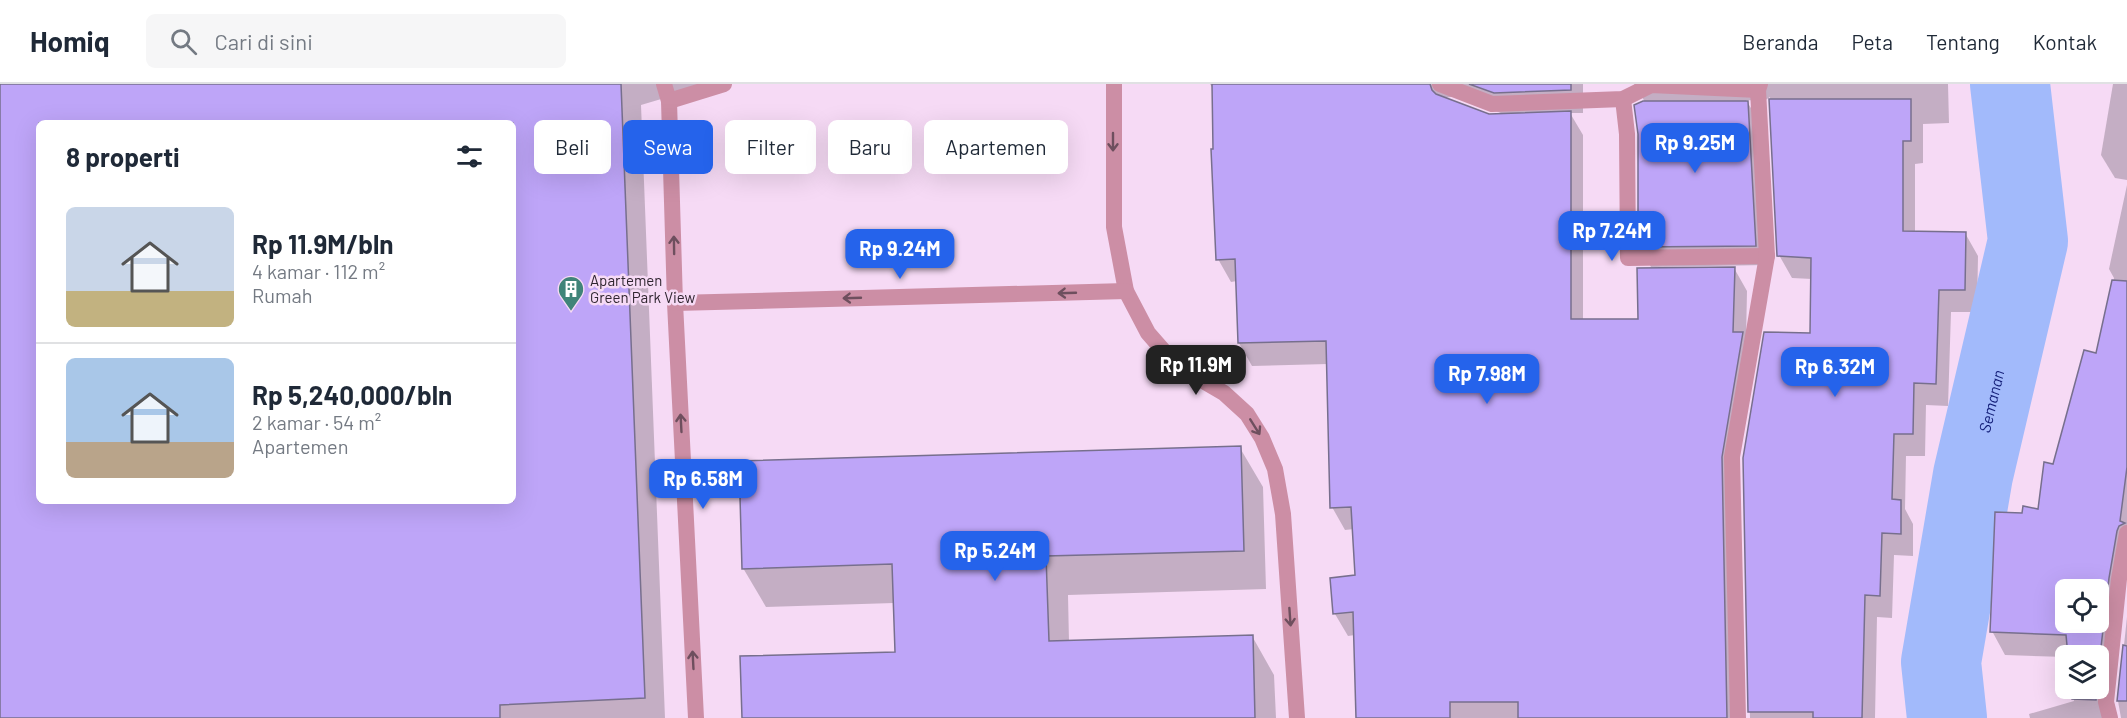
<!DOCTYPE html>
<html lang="id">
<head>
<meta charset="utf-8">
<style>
  :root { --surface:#fff; --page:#f6f6f7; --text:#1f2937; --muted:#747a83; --line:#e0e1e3; --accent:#2563eb }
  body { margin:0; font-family:Barlow,sans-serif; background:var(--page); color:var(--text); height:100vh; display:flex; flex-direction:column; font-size:22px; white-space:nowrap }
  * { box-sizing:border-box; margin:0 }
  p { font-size:20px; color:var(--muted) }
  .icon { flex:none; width:33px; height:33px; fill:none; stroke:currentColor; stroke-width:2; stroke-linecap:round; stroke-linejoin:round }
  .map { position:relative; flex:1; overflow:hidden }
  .side { position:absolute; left:36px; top:36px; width:480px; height:384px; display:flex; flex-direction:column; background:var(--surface); border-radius:9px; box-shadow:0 6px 24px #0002 }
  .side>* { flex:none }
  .guide { position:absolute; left:534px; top:36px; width:570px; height:54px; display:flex; gap:12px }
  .controls { position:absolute; left:2055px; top:495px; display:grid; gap:12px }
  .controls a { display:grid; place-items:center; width:54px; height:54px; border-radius:9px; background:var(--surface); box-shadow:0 6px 24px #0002; font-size:30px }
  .price { position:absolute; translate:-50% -51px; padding:0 14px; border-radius:12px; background:var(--accent); color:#fff; font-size:20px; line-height:39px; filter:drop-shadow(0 2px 3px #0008) }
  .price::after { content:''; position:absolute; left:50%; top:36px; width:18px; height:14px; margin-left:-9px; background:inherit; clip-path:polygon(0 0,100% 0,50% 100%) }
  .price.selected { background:#222; color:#fff }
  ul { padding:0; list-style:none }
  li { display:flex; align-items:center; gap:18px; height:150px; padding:0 30px }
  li+li { border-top:2px solid var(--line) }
  li span { display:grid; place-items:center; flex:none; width:168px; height:120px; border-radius:9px; color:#555 }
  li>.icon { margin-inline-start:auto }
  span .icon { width:72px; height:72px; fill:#fffc; stroke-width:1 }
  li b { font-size:26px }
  h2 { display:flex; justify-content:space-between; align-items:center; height:72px; padding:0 30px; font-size:26px }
  .pill { padding:0 21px; border-radius:9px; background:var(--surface); box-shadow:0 6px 24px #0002; font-size:21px; line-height:54px }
  .pill.selected { background:var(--accent); color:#fff }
  header { display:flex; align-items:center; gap:36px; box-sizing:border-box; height:84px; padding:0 30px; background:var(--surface); border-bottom:2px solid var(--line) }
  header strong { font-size:28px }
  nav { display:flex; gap:33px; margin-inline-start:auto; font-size:21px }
  .search { width:420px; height:54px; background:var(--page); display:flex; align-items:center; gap:15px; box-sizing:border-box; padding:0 21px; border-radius:9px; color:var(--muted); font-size:22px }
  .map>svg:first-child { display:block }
</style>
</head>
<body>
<header>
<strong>Homiq</strong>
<div class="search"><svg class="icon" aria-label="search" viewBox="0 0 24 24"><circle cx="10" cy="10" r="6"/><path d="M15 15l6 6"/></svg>Cari di sini</div>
<nav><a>Beranda</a><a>Peta</a><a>Tentang</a><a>Kontak</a></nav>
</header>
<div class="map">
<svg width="2127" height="634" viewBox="0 0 2127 634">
  <rect width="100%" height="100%" fill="#f6daf5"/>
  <!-- shadow -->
  <g fill="#0003" fill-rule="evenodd">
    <path d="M 0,0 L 712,0 L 641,21 L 665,634 L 0,634 ZM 39,39 L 513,39 L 513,417 L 39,417 Z"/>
    <path d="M 1210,0 L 1583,0 L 1583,29 L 1570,29 L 1583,51 L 1583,237 L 1640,237 L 1734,184 L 1747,207 L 1746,256 L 1734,397 L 1739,634 L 1357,634 L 1355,551 L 1348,552 L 1335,530 L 1357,492 L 1354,445 L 1345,446 L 1332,423 L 1328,280 L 1252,282 L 1239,259 L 1237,197 L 1231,198 L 1218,175 L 1214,6 ZM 1457,12 L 1506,31 L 1488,31 L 1444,14 Z"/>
    <path d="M 1634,0 L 1948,0 L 1949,39 L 1923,40 L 1923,79 L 1915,80 L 1915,149 L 1965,149 L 1978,172 L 1977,228 L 1951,228 L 1948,322 L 1926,321 L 1925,372 L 1906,372 L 1905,425 L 1913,440 L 1913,472 L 1894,471 L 1892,534 L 1877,533 L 1875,634 L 1750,634 L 1744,374 L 1811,250 L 1812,195 L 1792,194 L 1779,171 L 1770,13 L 1764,17 L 1746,16 L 1759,37 L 1766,181 L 1651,183 L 1640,163 L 1645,18 Z"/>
    <path d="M 2113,0 L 2127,0 L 2127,96 L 2115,94 L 2101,71 Z"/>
    <path d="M 2127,101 L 2127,489 L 2109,634 L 2030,634 L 2029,630 L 2074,617 L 2072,604 L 2098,604 L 2098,572 L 2066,573 L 2005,571 L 1992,547 L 2023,431 L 2040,426 L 2054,381 L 2097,271 L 2114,194 L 2109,185 ZM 2066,506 L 2098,506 L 2098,538 L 2066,538 Z"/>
    <path d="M 1240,364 L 1263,403 L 1266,505 L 1068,511 L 1069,558 L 1252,552 L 1274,591 L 1276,634 L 744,634 L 896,569 L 894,519 L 766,523 L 743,484 Z"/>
    <path d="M 2127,533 L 2127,634 L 2121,634 L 2118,617 Z"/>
  </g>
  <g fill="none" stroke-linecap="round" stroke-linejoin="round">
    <!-- river -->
    <path stroke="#a2bafb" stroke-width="80" id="s1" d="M 1947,634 L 1941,578 L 1973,391 L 2028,157 L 2010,0"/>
  </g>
  <!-- building -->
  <g fill="#bea5f8" stroke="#776f8d" stroke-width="1.5" fill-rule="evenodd">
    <path d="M 0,0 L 621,0 L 645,614 L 500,621 L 500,634 L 0,634 ZM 39,39 L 513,39 L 513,417 L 39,417 Z"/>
    <path d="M 1212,0 L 1430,0 L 1432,6 L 1436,10 L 1489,30 L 1571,27 L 1571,235 L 1638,235 L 1637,184 L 1735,183 L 1733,248 L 1743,248 L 1722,373 L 1727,634 L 1518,634 L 1518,618 L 1450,618 L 1450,634 L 1356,634 L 1353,528 L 1333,530 L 1330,494 L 1355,491 L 1351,423 L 1330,424 L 1326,257 L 1238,259 L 1235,175 L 1216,176 L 1211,65 L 1213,65 Z"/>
    <path d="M 1469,0 L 1571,0 L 1571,6 L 1494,9 Z"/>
    <path d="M 1769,15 L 1911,15 L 1911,57 L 1903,57 L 1903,147 L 1966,148 L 1965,206 L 1939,206 L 1936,300 L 1914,299 L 1913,350 L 1894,350 L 1892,415 L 1901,416 L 1901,450 L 1882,449 L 1880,512 L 1865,511 L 1862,634 L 1813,634 L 1813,628 L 1748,628 L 1743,374 L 1764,248 L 1810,249 L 1811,174 L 1777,172 Z"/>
    <path d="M 1643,17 L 1748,17 L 1756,162 L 1638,163 L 1638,50 L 1634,21 Z"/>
    <path d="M 2112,196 L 2127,197 L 2127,383 L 2120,437 L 2125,439 L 2119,442 L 2117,447 L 2109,494 L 2098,589 L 2098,572 L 2068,572 L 2066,551 L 1990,548 L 1992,503 L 1995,428 L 2022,429 L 2023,422 L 2038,425 L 2044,378 L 2053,380 L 2084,266 L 2096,269 ZM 2066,506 L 2098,506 L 2098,538 L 2066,538 Z"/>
    <path d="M 1241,362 L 1244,467 L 1046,472 L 1049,557 L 1253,551 L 1255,634 L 742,634 L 740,572 L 895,568 L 892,480 L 742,485 L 739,377 Z"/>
    <path d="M 2123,561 L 2127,562 L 2127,617 L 2117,617 Z"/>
    <path d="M 2071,604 L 2097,604 L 2096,616 L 2072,615 Z"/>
  </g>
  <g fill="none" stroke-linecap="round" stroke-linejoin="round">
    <!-- minor -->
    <g stroke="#cc8ea5" stroke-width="16">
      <path d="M 664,0 L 669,17 L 675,219 L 696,634"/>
      <path d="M 1114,0 L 1114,143 L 1126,207 L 1148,249 L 1176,281 L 1224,309 L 1247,330 L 1262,354 L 1275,385 L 1283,430 L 1297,634"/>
      <path d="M 1440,0 L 1492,20 L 1623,15 L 1651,1 L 1758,6 L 1760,0"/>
      <path d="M 1623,15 L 1627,50 L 1628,174 L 1767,172"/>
      <path d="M 669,17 L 724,0"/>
      <path d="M 675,219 L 1126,207"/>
      <path d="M 1738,634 L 1732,373 L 1767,172 L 1758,6"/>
      <path d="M 2110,634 L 2106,618 L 2119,495 L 2127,449"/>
    </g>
  </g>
  <!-- one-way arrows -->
  <defs><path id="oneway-shaft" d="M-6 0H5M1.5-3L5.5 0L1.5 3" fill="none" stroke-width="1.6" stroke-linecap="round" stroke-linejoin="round" transform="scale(1.5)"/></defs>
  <g stroke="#6e4f5e">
    <use href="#oneway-shaft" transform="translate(1113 58) rotate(90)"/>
    <use href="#oneway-shaft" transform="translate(674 161) rotate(-91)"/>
    <use href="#oneway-shaft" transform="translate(1067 209) rotate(178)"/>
    <use href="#oneway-shaft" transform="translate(852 214) rotate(178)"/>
    <use href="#oneway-shaft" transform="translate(681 339) rotate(-93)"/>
    <use href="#oneway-shaft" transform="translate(1255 343) rotate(58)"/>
    <use href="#oneway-shaft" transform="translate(1290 533) rotate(86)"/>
    <use href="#oneway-shaft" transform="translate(693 576) rotate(-93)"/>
  </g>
  <!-- icons -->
  <defs>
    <g id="building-pin" transform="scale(1.35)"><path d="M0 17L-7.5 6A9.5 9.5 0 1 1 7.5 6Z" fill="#408479" stroke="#f6daf5"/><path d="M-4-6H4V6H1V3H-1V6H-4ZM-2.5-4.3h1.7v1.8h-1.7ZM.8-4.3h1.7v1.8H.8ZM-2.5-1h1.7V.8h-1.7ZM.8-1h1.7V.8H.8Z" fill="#fff"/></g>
  </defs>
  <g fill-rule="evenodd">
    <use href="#building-pin" x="571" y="205"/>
  </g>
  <g text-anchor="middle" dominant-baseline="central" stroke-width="5" stroke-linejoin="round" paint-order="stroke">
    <!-- poi labels -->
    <g font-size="15" fill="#2f252f" stroke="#f6daf5" text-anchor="start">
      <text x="590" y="196">Apartemen<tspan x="590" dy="17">Green Park View</tspan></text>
    </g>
    <!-- water labels -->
    <g font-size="16" font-style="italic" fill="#121d77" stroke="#f6daf5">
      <text stroke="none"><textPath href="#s1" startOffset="322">Semanan</textPath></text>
    </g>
  </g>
</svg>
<div class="controls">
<a><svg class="icon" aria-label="locate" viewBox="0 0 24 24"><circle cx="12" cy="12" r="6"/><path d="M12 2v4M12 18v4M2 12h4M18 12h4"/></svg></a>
<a><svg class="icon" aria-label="layers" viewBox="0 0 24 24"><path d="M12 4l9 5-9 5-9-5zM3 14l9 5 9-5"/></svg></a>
</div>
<b class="price" style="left:1695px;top:90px">Rp 9.25M</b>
<b class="price" style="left:1612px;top:178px">Rp 7.24M</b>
<b class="price" style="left:900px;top:196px">Rp 9.24M</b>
<b class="price selected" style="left:1196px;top:312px">Rp 11.9M</b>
<b class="price" style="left:1835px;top:314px">Rp 6.32M</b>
<b class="price" style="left:1487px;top:321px">Rp 7.98M</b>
<b class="price" style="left:703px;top:426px">Rp 6.58M</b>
<b class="price" style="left:995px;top:498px">Rp 5.24M</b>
<div class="guide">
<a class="pill">Beli</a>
<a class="pill selected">Sewa</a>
<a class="pill">Filter</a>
<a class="pill">Baru</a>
<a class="pill">Apartemen</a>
</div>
<section class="side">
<h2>8 properti<svg class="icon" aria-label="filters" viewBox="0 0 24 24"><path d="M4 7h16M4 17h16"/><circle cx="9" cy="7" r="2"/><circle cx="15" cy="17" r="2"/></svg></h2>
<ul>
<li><span style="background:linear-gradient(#c9d6e8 70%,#c2b280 0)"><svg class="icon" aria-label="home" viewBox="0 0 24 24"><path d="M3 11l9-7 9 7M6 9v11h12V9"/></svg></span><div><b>Rp 11.9M/bln</b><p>4 kamar · 112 m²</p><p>Rumah</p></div></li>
<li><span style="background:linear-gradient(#a9c7e8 70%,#b9a48a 0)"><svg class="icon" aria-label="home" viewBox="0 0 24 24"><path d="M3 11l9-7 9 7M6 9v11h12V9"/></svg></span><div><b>Rp 5,240,000/bln</b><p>2 kamar · 54 m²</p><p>Apartemen</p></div></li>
</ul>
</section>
</div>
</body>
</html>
